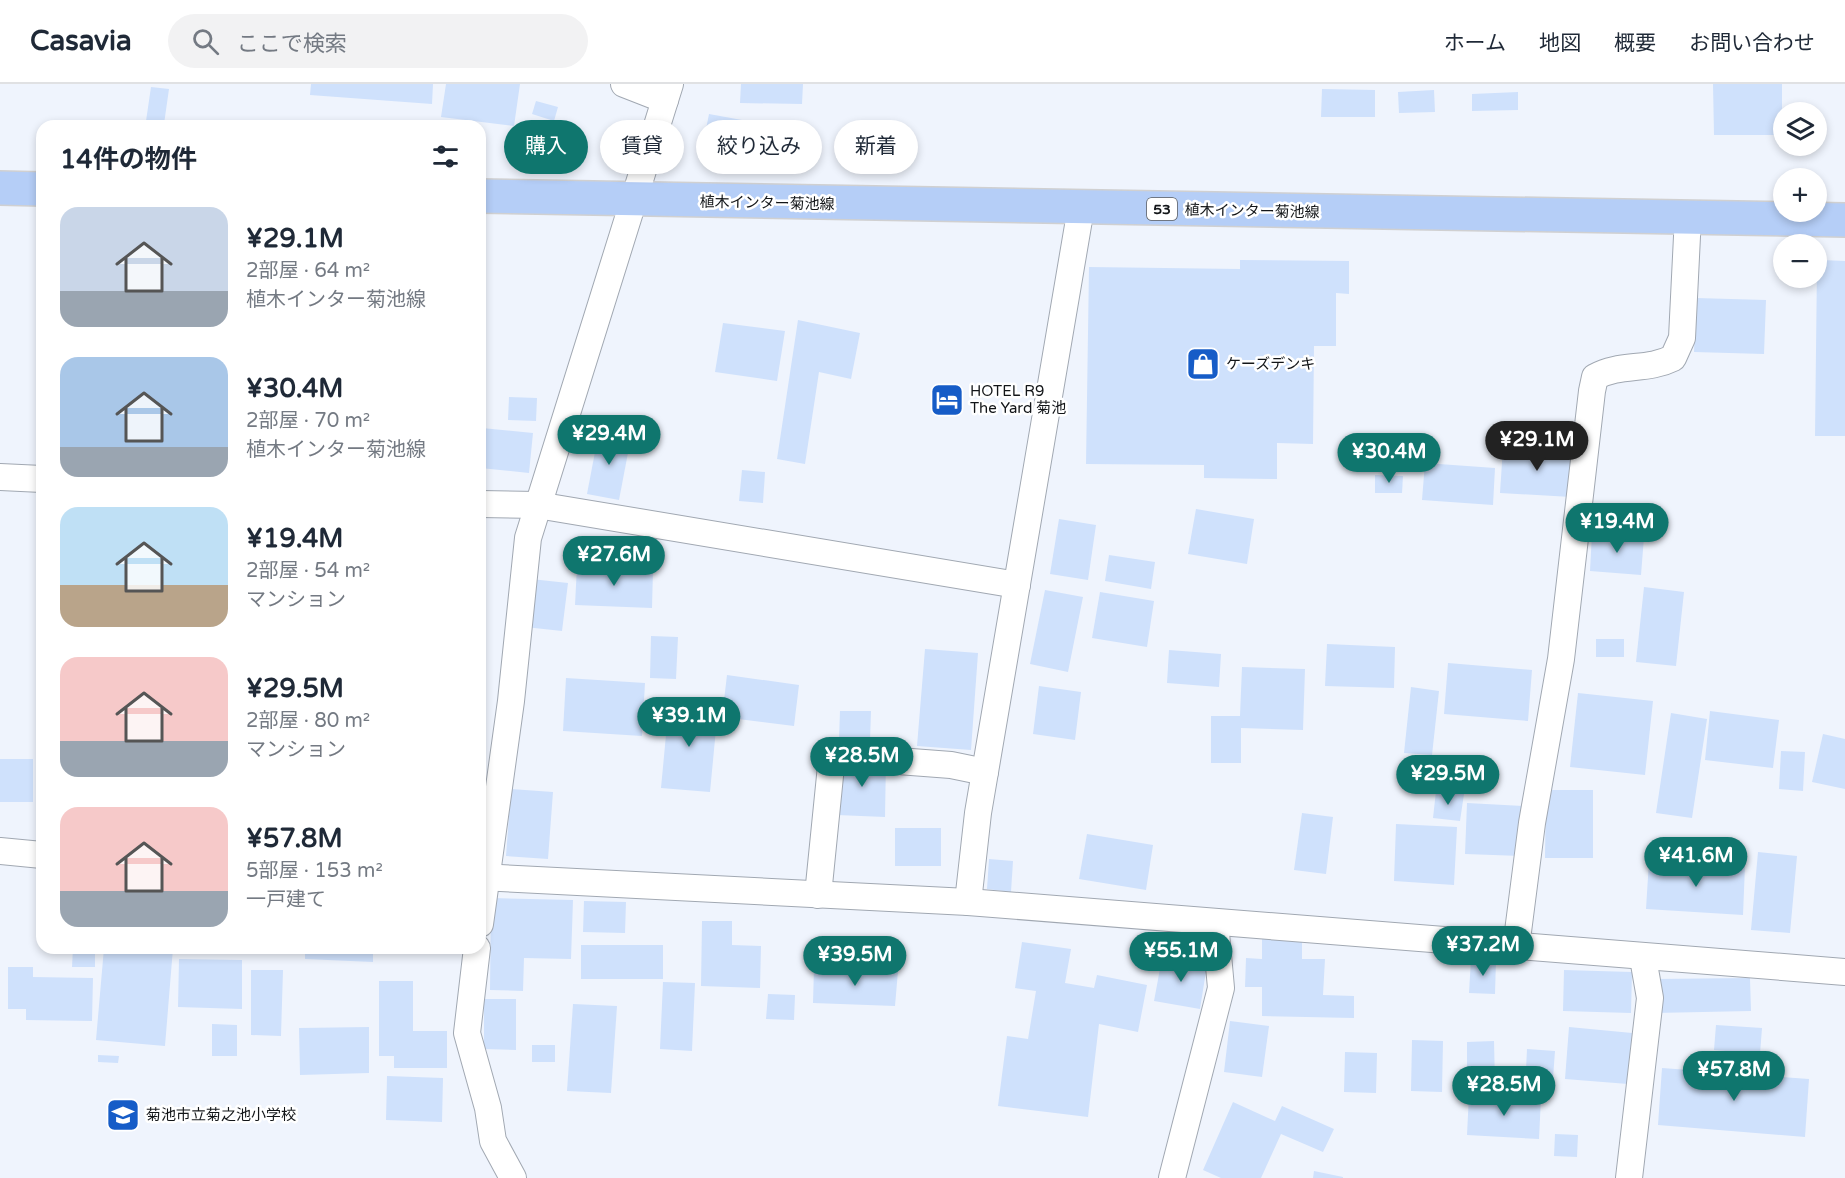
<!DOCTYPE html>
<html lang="ja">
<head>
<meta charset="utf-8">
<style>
  :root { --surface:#fff; --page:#f2f2f3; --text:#1f2937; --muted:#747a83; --line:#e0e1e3; --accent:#0f766e }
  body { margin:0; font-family:"Varela Round","Noto Sans JP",sans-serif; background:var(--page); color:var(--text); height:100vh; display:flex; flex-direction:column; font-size:22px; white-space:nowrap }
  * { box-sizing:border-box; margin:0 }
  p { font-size:20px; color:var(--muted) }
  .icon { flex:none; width:33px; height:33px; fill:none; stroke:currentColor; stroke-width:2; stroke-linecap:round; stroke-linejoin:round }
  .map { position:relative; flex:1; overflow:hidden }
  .details { position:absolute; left:36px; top:36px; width:450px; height:834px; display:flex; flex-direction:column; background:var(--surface); border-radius:18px; box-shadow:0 3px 9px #0003 }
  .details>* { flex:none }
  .banner { position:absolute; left:504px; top:36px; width:570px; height:54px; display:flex; gap:12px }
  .controls { position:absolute; left:1773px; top:18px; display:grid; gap:12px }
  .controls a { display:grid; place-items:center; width:54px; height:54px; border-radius:50%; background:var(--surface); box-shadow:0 3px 9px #0003; font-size:30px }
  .price { position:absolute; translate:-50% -51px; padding:0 14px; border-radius:21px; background:var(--accent); color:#fff; font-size:20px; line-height:39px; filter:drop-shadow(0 2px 3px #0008) }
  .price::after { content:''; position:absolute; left:50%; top:36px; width:18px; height:14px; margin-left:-9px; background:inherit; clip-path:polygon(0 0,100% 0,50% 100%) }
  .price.current { background:#222; color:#fff }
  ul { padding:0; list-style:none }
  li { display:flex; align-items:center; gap:18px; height:150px; padding:0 24px }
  li span { display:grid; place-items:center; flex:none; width:168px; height:120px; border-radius:18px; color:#555 }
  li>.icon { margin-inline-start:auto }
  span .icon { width:72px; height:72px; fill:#fffc; stroke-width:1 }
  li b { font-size:26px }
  h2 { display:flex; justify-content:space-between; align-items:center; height:72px; padding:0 24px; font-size:26px }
  .tag { padding:0 21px; border-radius:27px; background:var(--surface); box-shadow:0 3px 9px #0003; font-size:21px; line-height:54px }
  .tag.current { background:var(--accent); color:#fff }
  header { display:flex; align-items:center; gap:36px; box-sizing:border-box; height:84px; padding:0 30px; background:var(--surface); border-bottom:2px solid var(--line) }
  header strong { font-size:28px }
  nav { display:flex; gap:33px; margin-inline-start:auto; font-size:21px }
  .search { width:420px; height:54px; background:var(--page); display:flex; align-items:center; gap:15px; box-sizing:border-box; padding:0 21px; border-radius:33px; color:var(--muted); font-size:22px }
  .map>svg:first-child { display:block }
</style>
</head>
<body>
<header>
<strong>Casavia</strong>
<div class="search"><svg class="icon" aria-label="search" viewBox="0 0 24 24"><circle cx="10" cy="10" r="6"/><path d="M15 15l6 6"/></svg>ここで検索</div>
<nav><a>ホーム</a><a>地図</a><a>概要</a><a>お問い合わせ</a></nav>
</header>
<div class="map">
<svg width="1845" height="1094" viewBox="0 0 1845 1094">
  <rect width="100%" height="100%" fill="#eff4fd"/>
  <!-- building -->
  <g fill="#cfe1fc">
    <path d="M 311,0 L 433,0 L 432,20 L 310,11 Z"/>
    <path d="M 446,0 L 520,0 L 514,42 L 441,33 Z"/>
    <path d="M 741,0 L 803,0 L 802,20 L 740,19 Z"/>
    <path d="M 1713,0 L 1782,0 L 1782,51 L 1714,51 Z"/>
    <path d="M 151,3 L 169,5 L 164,40 L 146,37 Z"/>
    <path d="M 1322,5 L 1375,6 L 1375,33 L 1321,33 Z"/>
    <path d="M 1434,6 L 1435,28 L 1399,29 L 1398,8 Z"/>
    <path d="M 1518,8 L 1518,26 L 1472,27 L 1472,10 Z"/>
    <path d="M 536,17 L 558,23 L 554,37 L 532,30 Z"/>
    <path d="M 709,30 L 775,42 L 769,72 L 703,60 Z"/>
    <path d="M 1240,176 L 1349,177 L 1349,210 L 1336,209 L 1336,262 L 1314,262 L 1313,360 L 1277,359 L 1277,395 L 1204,394 L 1204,381 L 1086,380 L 1089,183 L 1240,185 Z"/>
    <path d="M 1821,176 L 1845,177 L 1845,352 L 1815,352 L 1817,181 L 1821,181 Z"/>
    <path d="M 1696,214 L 1766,216 L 1764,270 L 1694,268 Z"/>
    <path d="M 798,236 L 860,249 L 851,295 L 819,288 L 805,380 L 777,375 Z"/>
    <path d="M 723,239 L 785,247 L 777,297 L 715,288 Z"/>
    <path d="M 509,313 L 537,314 L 536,337 L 508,336 Z"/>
    <path d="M 482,344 L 533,349 L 529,389 L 480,384 Z"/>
    <path d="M 599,347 L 631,353 L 619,416 L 587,410 Z"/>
    <path d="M 1503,363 L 1574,367 L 1571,413 L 1500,409 Z"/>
    <path d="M 1425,379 L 1495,384 L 1493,421 L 1422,416 Z"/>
    <path d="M 742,386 L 765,388 L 763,419 L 739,417 Z"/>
    <path d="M 1375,391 L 1403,392 L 1402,409 L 1375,409 Z"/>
    <path d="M 1196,425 L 1254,435 L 1247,480 L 1188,470 Z"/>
    <path d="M 1059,435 L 1096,441 L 1088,496 L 1050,490 Z"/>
    <path d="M 1592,449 L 1644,453 L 1641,491 L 1590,487 Z"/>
    <path d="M 1109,471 L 1155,478 L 1151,505 L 1105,497 Z"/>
    <path d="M 577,482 L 653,486 L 652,524 L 575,521 Z"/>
    <path d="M 531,495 L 568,499 L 562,547 L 525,543 Z"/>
    <path d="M 1644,503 L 1684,508 L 1676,582 L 1636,578 Z"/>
    <path d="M 1045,506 L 1083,513 L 1068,588 L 1030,580 Z"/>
    <path d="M 1100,508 L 1154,517 L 1147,563 L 1092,554 Z"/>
    <path d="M 651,552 L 678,553 L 676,595 L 650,594 Z"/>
    <rect x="1596" y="555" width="28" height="18"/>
    <path d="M 1327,560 L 1395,563 L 1394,604 L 1325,602 Z"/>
    <path d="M 925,565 L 978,569 L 971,666 L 917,662 Z"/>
    <path d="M 1169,566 L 1221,570 L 1219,603 L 1167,599 Z"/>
    <path d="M 1448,579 L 1532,586 L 1528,637 L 1444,630 Z"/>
    <path d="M 1242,583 L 1305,585 L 1303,646 L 1241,644 L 1241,679 L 1211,679 L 1211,632 L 1240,632 Z"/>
    <path d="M 727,591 L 799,601 L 794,642 L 722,633 Z"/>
    <path d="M 566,594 L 645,599 L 642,652 L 563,647 Z"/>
    <path d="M 1039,602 L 1081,608 L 1075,656 L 1033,650 Z"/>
    <path d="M 1411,603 L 1439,607 L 1432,671 L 1404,669 Z"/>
    <path d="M 1578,609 L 1653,617 L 1645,691 L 1570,683 Z"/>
    <path d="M 669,619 L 718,624 L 710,708 L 661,704 Z"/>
    <path d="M 840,627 L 871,627 L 870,657 L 839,656 Z"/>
    <path d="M 1710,627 L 1779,636 L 1773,684 L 1705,676 Z"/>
    <path d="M 1671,629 L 1707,635 L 1692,734 L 1656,729 Z"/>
    <path d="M 1823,650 L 1845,655 L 1845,705 L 1812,698 Z"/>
    <path d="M 1781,667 L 1805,668 L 1803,707 L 1779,705 Z"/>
    <rect x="0" y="675" width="33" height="43"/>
    <path d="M 838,675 L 886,676 L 885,733 L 837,731 Z"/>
    <path d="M 511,705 L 553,708 L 548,775 L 506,772 Z"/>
    <path d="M 1546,706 L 1593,706 L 1593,774 L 1545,774 Z"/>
    <path d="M 1436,707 L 1464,710 L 1460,737 L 1433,734 Z"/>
    <path d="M 1467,719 L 1523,722 L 1521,772 L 1465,770 Z"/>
    <path d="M 1302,729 L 1333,733 L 1326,790 L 1294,786 Z"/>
    <path d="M 1396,740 L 1457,743 L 1454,801 L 1394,797 Z"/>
    <rect x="895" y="744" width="46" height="38"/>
    <path d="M 1087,750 L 1153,761 L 1146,806 L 1079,795 Z"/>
    <path d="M 1758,768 L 1797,772 L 1790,849 L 1751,846 Z"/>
    <path d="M 989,775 L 1013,777 L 1011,808 L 987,805 Z"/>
    <path d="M 1649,777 L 1745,782 L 1743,831 L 1646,825 Z"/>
    <rect x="38" y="799" width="4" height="24"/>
    <path d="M 491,814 L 573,816 L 571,875 L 524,874 L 523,907 L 490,906 Z"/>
    <path d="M 584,817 L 626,818 L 625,849 L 583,848 Z"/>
    <path d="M 702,837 L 732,837 L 732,861 L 761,862 L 760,904 L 701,902 Z"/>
    <path d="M 1262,854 L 1302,855 L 1302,875 L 1325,875 L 1323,911 L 1354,912 L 1354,934 L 1262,932 L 1262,903 L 1245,903 L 1246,874 L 1262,875 Z"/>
    <path d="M 1022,858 L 1071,865 L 1065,899 L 1094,904 L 1097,891 L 1147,901 L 1138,948 L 1099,940 L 1088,1033 L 998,1022 L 1007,952 L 1028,955 L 1036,907 L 1015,904 Z"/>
    <rect x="581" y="861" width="82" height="34"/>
    <path d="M 73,864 L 95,864 L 95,883 L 72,883 Z"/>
    <path d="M 104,864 L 173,864 L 165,962 L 96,956 Z"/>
    <path d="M 305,864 L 373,864 L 373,878 L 305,875 Z"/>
    <path d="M 385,864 L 459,864 L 459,869 L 384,868 Z"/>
    <path d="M 1162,874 L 1207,881 L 1200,925 L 1154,917 Z"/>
    <path d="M 179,875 L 242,876 L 242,925 L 178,923 Z"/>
    <path d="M 1471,875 L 1496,876 L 1495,910 L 1469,909 Z"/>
    <path d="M 8,883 L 33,883 L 33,893 L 93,894 L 92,937 L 26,936 L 26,925 L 8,925 Z"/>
    <path d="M 814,883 L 898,887 L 895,922 L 813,919 Z"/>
    <path d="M 251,886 L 283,886 L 281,952 L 251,951 Z"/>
    <path d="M 1564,886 L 1632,888 L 1631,929 L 1563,927 Z"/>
    <path d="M 1750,894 L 1751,927 L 1654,929 L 1654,895 Z"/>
    <path d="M 379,897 L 413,897 L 413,947 L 447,947 L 447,984 L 394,984 L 394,972 L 379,972 Z"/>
    <path d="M 663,898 L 695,899 L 692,967 L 660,965 Z"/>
    <path d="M 768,910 L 795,911 L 794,936 L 766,935 Z"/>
    <path d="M 484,915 L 516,915 L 516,966 L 484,965 Z"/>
    <path d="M 573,920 L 617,922 L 611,1009 L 567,1007 Z"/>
    <path d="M 1230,937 L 1269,942 L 1262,993 L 1224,988 Z"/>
    <path d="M 212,940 L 237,941 L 237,972 L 212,972 Z"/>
    <path d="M 1716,941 L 1762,944 L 1760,970 L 1714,966 Z"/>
    <path d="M 369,943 L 369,989 L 300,991 L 299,944 Z"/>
    <path d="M 1569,943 L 1632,949 L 1628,1000 L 1565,995 Z"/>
    <path d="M 1412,956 L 1443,957 L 1442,1008 L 1411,1007 Z"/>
    <path d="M 1494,957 L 1495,999 L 1467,999 L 1467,958 Z"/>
    <rect x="532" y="961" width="23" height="17"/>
    <path d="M 1527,965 L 1555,967 L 1552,1008 L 1525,1006 Z"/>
    <path d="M 1345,968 L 1377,969 L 1376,1009 L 1344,1008 Z"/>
    <path d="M 98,971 L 119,972 L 118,979 L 98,978 Z"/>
    <path d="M 1662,984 L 1809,995 L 1805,1053 L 1658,1041 Z"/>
    <path d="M 387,992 L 443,994 L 442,1038 L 386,1036 Z"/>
    <path d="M 1469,1010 L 1541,1014 L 1539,1055 L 1467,1051 Z"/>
    <path d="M 1233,1018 L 1275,1037 L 1282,1022 L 1334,1045 L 1323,1068 L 1281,1050 L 1261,1094 L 1221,1094 L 1203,1086 Z"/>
    <path d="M 1555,1050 L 1578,1051 L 1577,1073 L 1554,1072 Z"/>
    <path d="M 1314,1087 L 1343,1093 L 1343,1094 L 1313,1094 Z"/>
  </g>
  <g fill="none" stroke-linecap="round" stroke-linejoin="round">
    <!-- street casing -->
    <g stroke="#a1a8b2" stroke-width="28">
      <g id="street">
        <path d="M 624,0 L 665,16"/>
        <path d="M 0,393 L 42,395"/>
        <path d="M 480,420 L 537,421 L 1017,501"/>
        <path d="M 0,767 L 42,771"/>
        <path d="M 480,793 L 968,818 L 1845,888"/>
        <path d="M 818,811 L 832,672 L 951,681 L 985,688"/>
        <path d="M 968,818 L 978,729 L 1081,124"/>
        <path d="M 480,840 L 511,617 L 528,454 L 670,0"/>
        <path d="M 1516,863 L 1532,739 L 1561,575 L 1592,307 L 1595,293 C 1620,279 1647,287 1673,274 L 1682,254 L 1688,132"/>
        <path d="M 477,864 L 467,949 L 488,1024 L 493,1057 L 513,1094"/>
        <path d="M 1172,1094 L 1221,904 L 1215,838"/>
        <path d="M 1629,1094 L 1650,914 L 1643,874"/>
      </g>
    </g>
    <!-- primary casing -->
    <g stroke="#d0d0d1" stroke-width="36">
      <g id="primary">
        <path d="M 0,104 L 42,105"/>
        <path d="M 480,112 L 1845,136"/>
      </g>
    </g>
    <!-- street -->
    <use href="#street" stroke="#fff" stroke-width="26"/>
    <!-- primary -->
    <use href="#primary" stroke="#b5cef7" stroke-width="33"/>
  </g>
  <!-- icons -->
  <defs>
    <g id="shop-square" transform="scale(1.725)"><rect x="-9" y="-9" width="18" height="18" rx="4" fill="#165cc7" stroke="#fff"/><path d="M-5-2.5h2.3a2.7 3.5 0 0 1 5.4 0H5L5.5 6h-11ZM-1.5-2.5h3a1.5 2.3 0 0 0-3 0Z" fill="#fff"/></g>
    <g id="hotel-square" transform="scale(1.725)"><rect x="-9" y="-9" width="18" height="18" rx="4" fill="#165cc7" stroke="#fff"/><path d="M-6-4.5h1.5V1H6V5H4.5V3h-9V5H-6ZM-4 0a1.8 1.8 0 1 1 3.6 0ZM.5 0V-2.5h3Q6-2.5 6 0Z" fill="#fff"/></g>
    <g id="school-square" transform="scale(1.725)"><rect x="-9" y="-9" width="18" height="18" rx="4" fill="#165cc7" stroke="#fff"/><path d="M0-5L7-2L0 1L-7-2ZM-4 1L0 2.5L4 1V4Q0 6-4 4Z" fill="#fff"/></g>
  </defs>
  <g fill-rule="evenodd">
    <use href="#shop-square" x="1203" y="280"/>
    <use href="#hotel-square" x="947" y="316"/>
    <use href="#school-square" x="123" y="1031"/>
  </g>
  <g text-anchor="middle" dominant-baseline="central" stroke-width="5" stroke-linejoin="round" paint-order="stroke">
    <!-- shield labels -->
    <rect fill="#fff" stroke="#595b5d" stroke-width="1.5" x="1147" y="114" width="30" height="22" rx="4.5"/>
    <g font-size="14" font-weight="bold" fill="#121518">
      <text x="1162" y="125">53</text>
    </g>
    <!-- street labels -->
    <g font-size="15" fill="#121518" stroke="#fff">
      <text transform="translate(767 119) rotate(1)">植木インター菊池線</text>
      <text transform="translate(1252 127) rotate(1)">植木インター菊池線</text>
    </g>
    <!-- poi labels -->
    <g font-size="15" fill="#121518" stroke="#fff" text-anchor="start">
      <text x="1226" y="280">ケーズデンキ</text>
      <text x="970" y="307">HOTEL R9<tspan x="970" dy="17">The Yard 菊池</tspan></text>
      <text x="146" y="1031">菊池市立菊之池小学校</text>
    </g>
  </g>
</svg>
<div class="controls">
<a><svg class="icon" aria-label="layers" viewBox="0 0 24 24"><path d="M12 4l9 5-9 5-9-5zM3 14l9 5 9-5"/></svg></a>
<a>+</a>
<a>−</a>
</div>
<b class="price" style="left:609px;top:382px">¥29.4M</b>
<b class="price current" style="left:1537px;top:388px">¥29.1M</b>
<b class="price" style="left:1389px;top:400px">¥30.4M</b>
<b class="price" style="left:1617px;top:470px">¥19.4M</b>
<b class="price" style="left:614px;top:503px">¥27.6M</b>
<b class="price" style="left:689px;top:664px">¥39.1M</b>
<b class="price" style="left:862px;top:704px">¥28.5M</b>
<b class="price" style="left:1448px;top:722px">¥29.5M</b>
<b class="price" style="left:1696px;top:804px">¥41.6M</b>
<b class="price" style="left:1483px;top:893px">¥37.2M</b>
<b class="price" style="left:1181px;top:899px">¥55.1M</b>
<b class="price" style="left:855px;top:903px">¥39.5M</b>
<b class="price" style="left:1734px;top:1018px">¥57.8M</b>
<b class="price" style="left:1504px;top:1033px">¥28.5M</b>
<div class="banner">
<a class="tag current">購入</a>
<a class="tag">賃貸</a>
<a class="tag">絞り込み</a>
<a class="tag">新着</a>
</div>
<section class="details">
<h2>14件の物件<svg class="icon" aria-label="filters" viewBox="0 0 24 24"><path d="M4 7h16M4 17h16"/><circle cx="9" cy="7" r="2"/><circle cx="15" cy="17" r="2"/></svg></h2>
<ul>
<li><span style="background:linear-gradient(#c9d6e8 70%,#9aa5b1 0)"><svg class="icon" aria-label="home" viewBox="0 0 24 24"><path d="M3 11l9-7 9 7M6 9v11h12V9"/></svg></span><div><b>¥29.1M</b><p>2部屋 · 64 m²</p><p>植木インター菊池線</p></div></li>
<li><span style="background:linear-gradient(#a9c7e8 75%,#9aa5b1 0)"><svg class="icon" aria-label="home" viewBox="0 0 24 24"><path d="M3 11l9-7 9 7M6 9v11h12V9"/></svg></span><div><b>¥30.4M</b><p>2部屋 · 70 m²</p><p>植木インター菊池線</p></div></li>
<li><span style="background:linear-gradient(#bfe0f5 65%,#b9a48a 0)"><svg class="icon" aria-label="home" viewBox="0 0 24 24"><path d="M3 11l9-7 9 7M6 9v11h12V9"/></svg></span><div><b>¥19.4M</b><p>2部屋 · 54 m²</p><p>マンション</p></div></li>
<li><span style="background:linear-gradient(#f6c9c9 70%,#9aa5b1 0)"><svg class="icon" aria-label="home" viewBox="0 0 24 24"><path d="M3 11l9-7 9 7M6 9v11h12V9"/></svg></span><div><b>¥29.5M</b><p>2部屋 · 80 m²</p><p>マンション</p></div></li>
<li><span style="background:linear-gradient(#f6c9c9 70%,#9aa5b1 0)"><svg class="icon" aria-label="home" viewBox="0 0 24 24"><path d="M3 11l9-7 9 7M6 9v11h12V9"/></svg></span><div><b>¥57.8M</b><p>5部屋 · 153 m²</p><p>一戸建て</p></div></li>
</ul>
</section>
</div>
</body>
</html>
